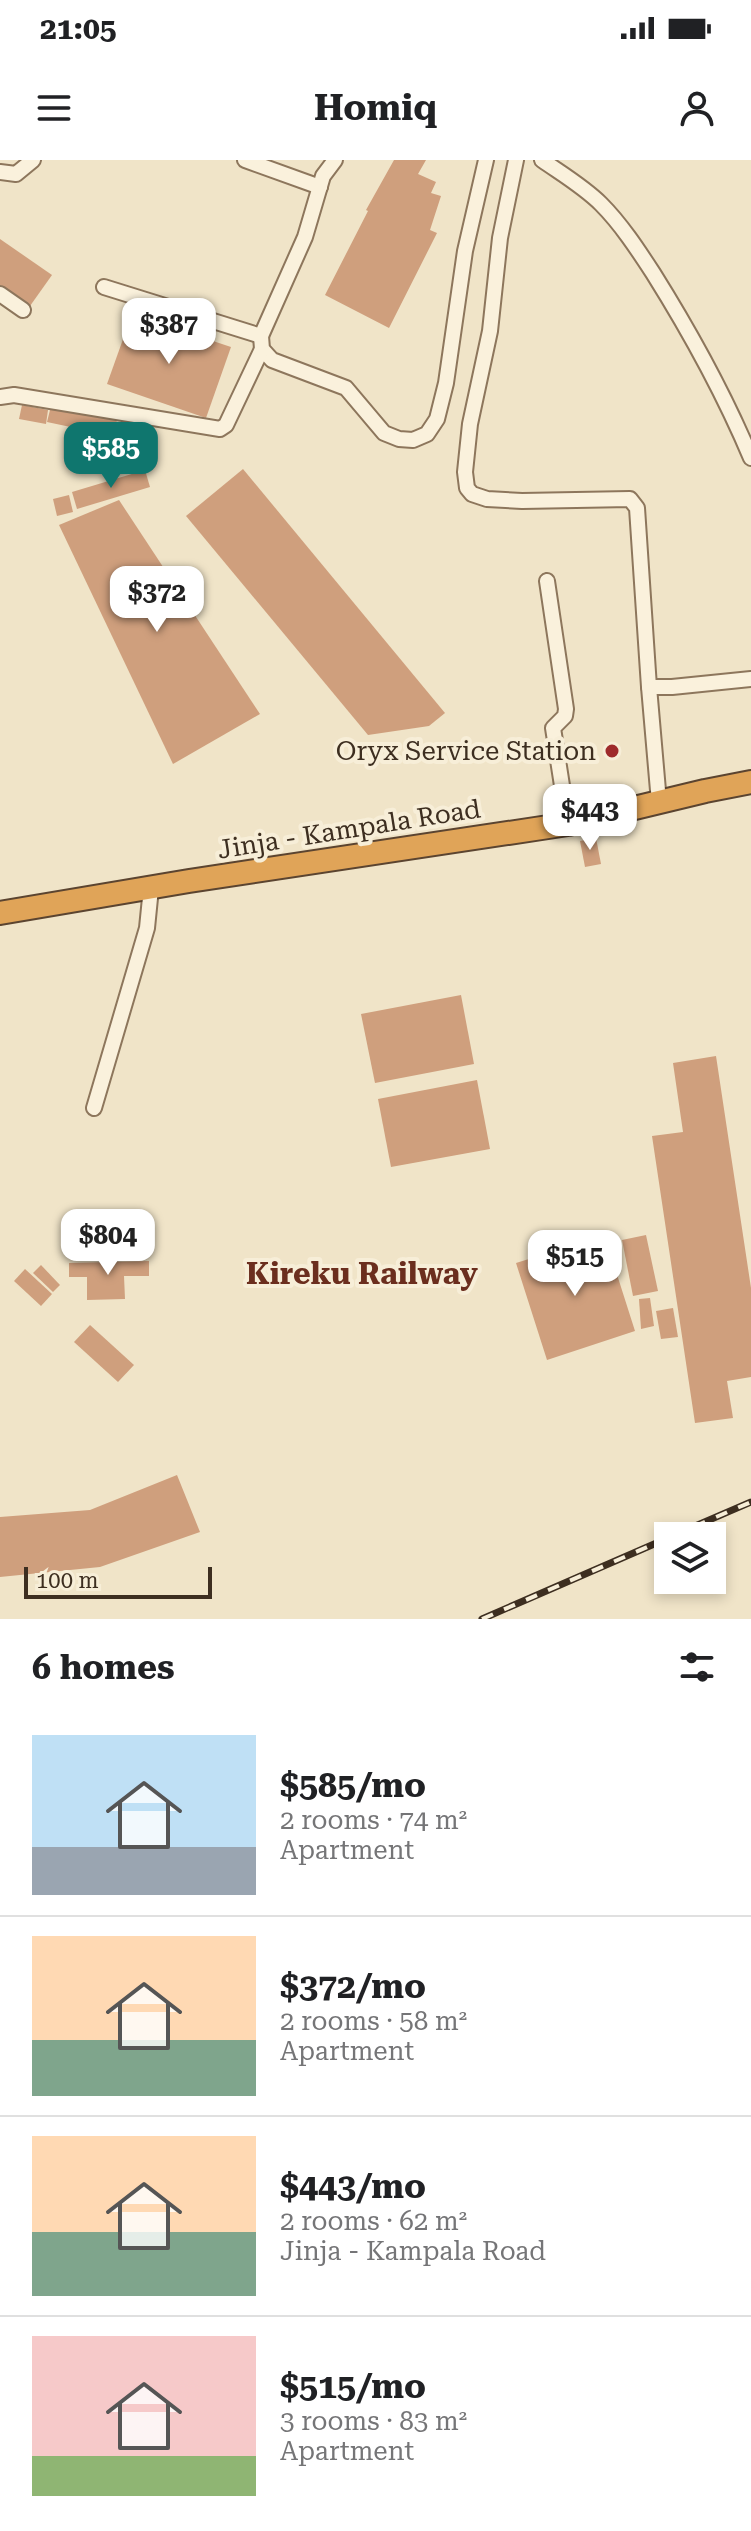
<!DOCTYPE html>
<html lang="en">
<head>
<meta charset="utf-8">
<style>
  :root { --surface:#fff; --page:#f6f6f6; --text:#202124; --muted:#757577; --line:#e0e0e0; --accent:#0f766e }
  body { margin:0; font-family:"Roboto Serif",serif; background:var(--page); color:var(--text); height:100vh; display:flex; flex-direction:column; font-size:30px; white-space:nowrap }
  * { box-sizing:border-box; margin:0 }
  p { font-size:26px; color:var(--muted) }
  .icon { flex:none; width:44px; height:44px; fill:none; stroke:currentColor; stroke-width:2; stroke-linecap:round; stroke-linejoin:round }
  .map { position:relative; height:1459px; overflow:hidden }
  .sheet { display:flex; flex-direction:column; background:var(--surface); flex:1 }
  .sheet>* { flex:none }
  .tools { position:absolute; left:654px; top:1362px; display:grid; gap:16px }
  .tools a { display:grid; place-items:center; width:72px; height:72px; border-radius:0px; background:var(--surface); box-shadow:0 4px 12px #0003; font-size:40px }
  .scale { position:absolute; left:24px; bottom:20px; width:188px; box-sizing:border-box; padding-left:8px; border:4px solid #3d2e20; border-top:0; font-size:22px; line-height:28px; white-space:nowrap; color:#3d2e20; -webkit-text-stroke:6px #f7eed8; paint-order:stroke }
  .price { position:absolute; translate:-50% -68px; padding:0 18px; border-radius:16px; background:#fff; color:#222; font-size:26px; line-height:52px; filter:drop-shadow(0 2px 4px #0008) }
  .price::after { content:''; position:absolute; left:50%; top:48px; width:24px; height:18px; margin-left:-12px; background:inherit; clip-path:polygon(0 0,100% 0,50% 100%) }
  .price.current { background:var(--accent); color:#fff }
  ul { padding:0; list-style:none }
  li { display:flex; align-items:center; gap:24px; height:200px; padding:0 32px }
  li+li { border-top:2px solid var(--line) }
  li span { display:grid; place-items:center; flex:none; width:224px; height:160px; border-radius:0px; color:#555 }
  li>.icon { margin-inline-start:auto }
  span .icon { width:96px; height:96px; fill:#fffc; stroke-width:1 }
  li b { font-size:34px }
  h2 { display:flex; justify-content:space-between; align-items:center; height:96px; padding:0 32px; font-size:34px }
  .status { display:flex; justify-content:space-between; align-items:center; height:56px; padding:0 40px; background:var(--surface); direction:ltr }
  .status svg { height:22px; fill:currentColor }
  header { display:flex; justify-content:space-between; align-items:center; height:104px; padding:0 32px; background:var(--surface); font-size:36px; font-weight:700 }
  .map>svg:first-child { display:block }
</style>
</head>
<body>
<div class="status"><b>21:05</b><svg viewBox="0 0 49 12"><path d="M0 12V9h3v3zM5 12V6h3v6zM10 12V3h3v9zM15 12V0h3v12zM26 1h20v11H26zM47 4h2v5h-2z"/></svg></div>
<header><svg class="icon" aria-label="menu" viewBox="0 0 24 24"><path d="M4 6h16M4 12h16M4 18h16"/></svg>Homiq<svg class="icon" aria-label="person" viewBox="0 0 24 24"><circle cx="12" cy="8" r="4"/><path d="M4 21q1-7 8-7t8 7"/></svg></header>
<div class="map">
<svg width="751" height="1459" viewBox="0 0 751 1459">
  <rect width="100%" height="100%" fill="#f0e4c8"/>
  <!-- building -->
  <g fill="#cf9f7d">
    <path d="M 394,0 L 426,0 L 418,14 L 436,22 L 431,33 L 441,36 L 430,70 L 437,73 L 389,168 L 325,135 L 368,51 L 366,50 Z"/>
    <path d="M 0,79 L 52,115 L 30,146 L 0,125 Z"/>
    <path d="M 132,154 L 231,187 L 206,258 L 107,224 Z"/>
    <path d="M 22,245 L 48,250 L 46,264 L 19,259 Z"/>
    <path d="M 51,246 L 117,260 L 113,276 L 47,262 Z"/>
    <path d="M 243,309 L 445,553 L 429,566 L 368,575 L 186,356 Z"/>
    <path d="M 145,310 L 150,327 L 77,349 L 72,332 Z"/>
    <path d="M 69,335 L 73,352 L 57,356 L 53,339 Z"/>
    <path d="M 119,340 L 260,554 L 173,604 L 59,365 Z"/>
    <path d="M 596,678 L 601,704 L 585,707 L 580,681 Z"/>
    <path d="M 461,835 L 474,904 L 375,923 L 361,854 Z"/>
    <path d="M 716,896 L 751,1128 L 751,1217 L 727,1221 L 733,1258 L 695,1263 L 652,976 L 683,972 L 673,903 Z"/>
    <path d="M 477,920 L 490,989 L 391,1007 L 378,939 Z"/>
    <path d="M 646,1075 L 658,1131 L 633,1136 L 622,1080 Z"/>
    <path d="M 606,1080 L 635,1171 L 547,1200 L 516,1103 L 580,1083 L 581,1088 Z"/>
    <path d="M 149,1101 L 149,1116 L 124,1116 L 125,1139 L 87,1140 L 87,1117 L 69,1117 L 69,1103 Z"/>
    <path d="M 41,1105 L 60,1125 L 53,1132 L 33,1113 Z"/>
    <path d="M 25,1109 L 52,1134 L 41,1146 L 14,1121 Z"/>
    <path d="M 650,1138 L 654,1166 L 641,1169 L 639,1139 Z"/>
    <path d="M 673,1148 L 678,1177 L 661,1179 L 656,1151 Z"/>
    <path d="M 90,1165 L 134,1205 L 118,1222 L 74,1182 Z"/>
    <path d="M 177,1315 L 200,1372 L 100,1407 L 0,1417 L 0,1357 L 90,1350 Z"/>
  </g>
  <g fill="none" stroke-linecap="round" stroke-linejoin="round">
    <!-- minor casing -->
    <g stroke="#8d765c" stroke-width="18">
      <g id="minor">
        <path d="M 245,0 L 320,27"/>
        <path d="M 516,0 L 500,78 L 490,171 L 470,264 L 465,312 L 467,328 L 472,334 L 487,339 L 522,341 L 630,339 L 637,348 L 649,527 L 672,527 L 751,519"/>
        <path d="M 542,0 C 562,14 584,27 601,44 C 621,64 638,90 653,113 C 690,172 724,234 751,298"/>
        <path d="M 0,12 L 16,14 L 33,0"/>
        <path d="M 104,127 L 261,176 L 305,77 L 323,16 L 335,0"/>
        <path d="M 0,134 L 23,150"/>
        <path d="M 261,176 L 262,189 L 272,200 L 346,228 L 384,273 L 399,279 L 413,280 L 427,274 L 437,259 L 446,223 L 465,91 L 486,0"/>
        <path d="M 0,237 L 14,235 L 220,269 L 226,265 L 262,189"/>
        <path d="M 547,421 L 566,549 L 565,556 L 553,568 L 568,664"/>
        <path d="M 649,527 L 659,642"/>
        <path d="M 94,948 L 147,768 L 151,728"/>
      </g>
    </g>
    <!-- highway casing -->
    <g stroke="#5b4430" stroke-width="26">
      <path id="highway" d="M 0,753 L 189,721 L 568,664 L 705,631 L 751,622"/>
    </g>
    <!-- minor -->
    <use href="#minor" stroke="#faf1dc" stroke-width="14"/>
    <!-- highway -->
    <use href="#highway" stroke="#e0a458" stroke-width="22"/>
    <!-- rail casing -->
    <g stroke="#3d2e20" stroke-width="7">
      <g id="rail">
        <path d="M 672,1376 L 751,1342"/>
        <path d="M 482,1459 L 668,1378"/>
      </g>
    </g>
    <!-- rail -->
    <use href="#rail" stroke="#f7eed8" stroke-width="4" stroke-dasharray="12" stroke-linecap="butt"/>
  </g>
  <!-- markers -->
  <circle fill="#9e2a2b" stroke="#f7eed8" stroke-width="3" cx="612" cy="591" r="8"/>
  <g text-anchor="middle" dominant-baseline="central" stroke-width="8" stroke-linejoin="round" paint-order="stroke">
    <!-- poi labels -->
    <g font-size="26" fill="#3d2e20" stroke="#f7eed8" text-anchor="end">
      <text x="596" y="591">Oryx Service Station</text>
    </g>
    <!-- street labels -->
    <g font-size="26" fill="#3d2e20" stroke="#f7eed8">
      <text transform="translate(349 669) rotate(-9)">Jinja - Kampala Road</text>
    </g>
    <!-- quarter labels -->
    <g font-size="30" font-weight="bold" fill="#6b2e1e" stroke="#f7eed8">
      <text x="362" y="1113">Kireku Railway</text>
    </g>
  </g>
</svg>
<div class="tools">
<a><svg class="icon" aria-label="layers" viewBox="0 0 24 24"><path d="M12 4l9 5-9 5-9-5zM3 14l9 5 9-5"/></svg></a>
</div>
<div class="scale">100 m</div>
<b class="price" style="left:169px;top:206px">$387</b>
<b class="price current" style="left:111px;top:330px">$585</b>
<b class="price" style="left:157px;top:474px">$372</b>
<b class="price" style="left:590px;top:692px">$443</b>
<b class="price" style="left:108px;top:1117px">$804</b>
<b class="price" style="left:575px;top:1138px">$515</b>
</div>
<section class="sheet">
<h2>6 homes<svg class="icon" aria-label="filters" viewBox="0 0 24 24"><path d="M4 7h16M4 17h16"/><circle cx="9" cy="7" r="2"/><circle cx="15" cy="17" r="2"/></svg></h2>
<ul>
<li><span style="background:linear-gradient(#bfe0f5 70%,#9aa5b1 0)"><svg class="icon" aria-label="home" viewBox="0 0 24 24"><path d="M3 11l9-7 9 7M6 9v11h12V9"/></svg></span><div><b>$585/mo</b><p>2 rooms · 74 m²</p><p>Apartment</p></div></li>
<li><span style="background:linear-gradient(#ffd9b3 65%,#7fa58c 0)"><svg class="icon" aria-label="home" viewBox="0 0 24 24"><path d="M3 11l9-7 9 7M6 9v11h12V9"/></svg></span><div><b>$372/mo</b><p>2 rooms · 58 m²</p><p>Apartment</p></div></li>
<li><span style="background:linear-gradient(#ffd9b3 60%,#7fa58c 0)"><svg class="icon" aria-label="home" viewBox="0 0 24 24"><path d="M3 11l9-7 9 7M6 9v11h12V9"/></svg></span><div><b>$443/mo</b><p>2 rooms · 62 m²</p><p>Jinja - Kampala Road</p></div></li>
<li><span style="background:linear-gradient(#f6c9c9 75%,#8fb573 0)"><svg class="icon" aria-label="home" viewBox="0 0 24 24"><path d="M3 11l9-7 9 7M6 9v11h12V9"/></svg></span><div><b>$515/mo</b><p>3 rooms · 83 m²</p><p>Apartment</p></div></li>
</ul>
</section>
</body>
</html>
